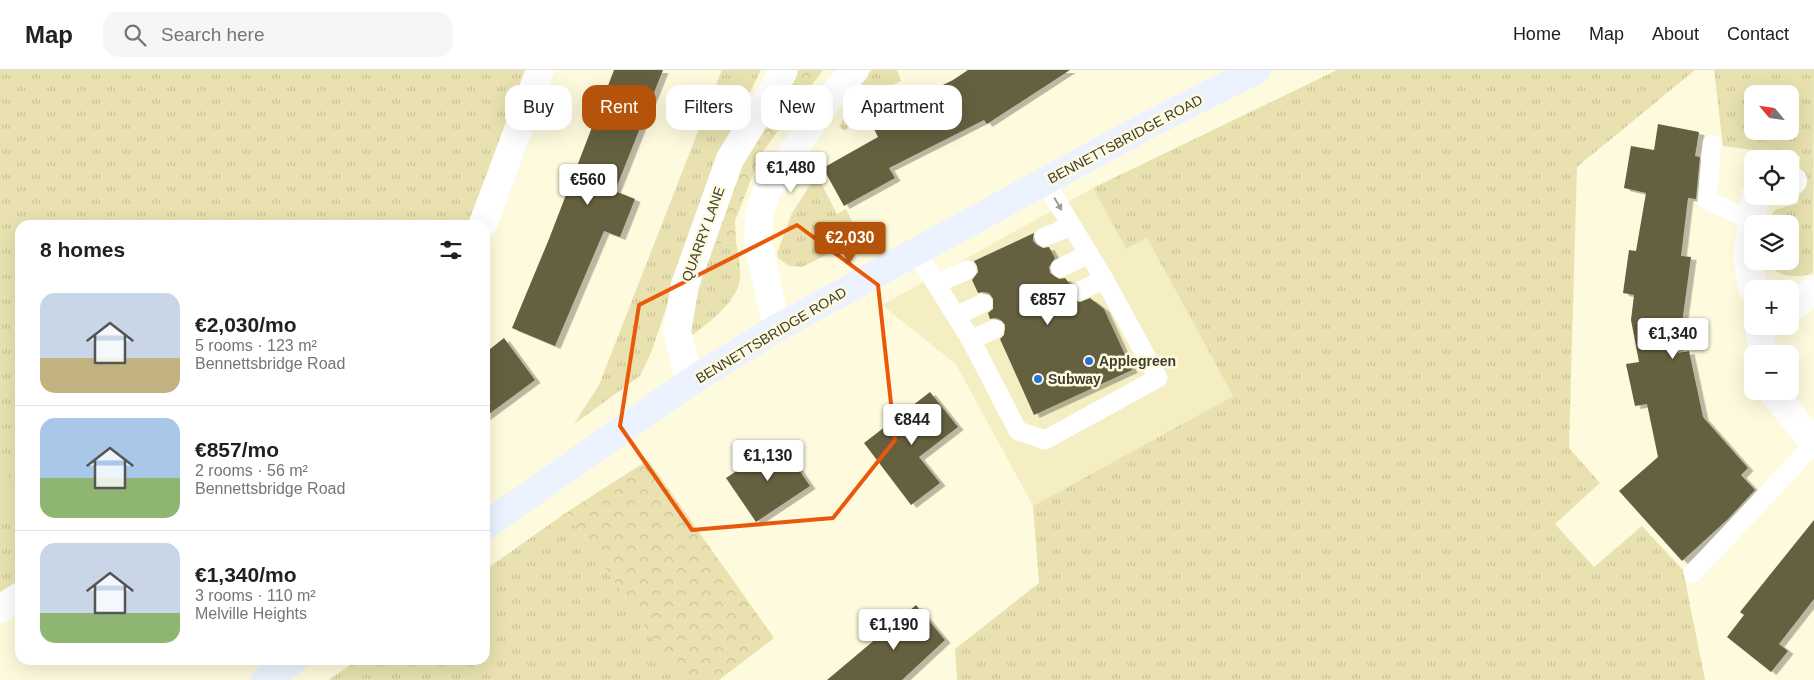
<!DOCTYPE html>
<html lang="en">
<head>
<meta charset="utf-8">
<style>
  :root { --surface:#fff; --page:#f6f6f6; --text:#202124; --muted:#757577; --line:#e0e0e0; --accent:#b45309 }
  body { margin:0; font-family:Helvetica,sans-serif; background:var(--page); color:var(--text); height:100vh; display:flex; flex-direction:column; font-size:19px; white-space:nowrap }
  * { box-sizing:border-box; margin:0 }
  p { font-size:16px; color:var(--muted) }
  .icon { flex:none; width:28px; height:28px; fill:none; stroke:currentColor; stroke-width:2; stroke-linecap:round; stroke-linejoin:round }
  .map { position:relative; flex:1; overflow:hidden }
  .side { position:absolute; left:15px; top:150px; width:475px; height:445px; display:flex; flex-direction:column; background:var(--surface); border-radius:15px; box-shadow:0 5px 20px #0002 }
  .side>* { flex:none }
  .top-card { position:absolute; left:505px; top:15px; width:475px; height:45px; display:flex; gap:10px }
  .needle { width:32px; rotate:299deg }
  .controls { position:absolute; left:1744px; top:15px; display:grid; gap:10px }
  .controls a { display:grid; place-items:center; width:55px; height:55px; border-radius:10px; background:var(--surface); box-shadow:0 5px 20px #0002; font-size:25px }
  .price { position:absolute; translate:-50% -42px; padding:0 11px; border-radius:5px; background:#fff; color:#222; font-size:16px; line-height:32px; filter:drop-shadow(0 1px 2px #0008) }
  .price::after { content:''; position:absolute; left:50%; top:30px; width:15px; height:11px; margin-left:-8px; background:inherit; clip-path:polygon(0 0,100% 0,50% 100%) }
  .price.selected { background:var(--accent); color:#fff }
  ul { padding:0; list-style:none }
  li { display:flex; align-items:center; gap:15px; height:125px; padding:0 25px }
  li+li { border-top:1px solid var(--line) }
  li span { display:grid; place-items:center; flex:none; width:140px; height:100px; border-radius:15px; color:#555 }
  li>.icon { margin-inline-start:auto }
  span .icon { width:60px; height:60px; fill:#fffc; stroke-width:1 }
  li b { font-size:21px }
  h2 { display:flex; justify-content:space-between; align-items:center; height:60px; padding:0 25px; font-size:21px }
  .tag { padding:0 18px; border-radius:15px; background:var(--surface); box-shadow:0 5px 20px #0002; font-size:18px; line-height:45px }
  .tag.selected { background:var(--accent); color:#fff }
  header { display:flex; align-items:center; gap:30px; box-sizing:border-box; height:70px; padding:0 25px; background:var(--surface); border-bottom:1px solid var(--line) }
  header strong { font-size:24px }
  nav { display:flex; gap:28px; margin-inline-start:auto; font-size:18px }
  .search { width:350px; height:45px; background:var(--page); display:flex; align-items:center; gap:12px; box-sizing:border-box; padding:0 18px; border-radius:15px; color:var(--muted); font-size:19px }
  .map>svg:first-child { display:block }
</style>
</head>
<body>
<header>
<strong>Map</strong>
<div class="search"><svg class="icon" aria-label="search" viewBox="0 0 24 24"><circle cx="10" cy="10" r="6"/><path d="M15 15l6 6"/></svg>Search here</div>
<nav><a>Home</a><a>Map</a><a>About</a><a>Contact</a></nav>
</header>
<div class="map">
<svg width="1814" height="610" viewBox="0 0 1814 610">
  <defs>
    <pattern id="grass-tufts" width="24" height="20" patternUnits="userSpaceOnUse" patternTransform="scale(1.25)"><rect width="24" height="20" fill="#e9e2b0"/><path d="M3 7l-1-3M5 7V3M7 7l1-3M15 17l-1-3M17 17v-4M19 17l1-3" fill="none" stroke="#c9c398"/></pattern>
    <pattern id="forest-crowns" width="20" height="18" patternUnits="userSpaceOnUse" patternTransform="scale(1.25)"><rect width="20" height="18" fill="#e9e2b0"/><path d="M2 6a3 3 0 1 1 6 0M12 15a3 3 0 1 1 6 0" fill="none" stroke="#c9c398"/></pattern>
    <filter id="shadow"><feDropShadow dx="5.5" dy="3" stdDeviation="0" flood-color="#0004"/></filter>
  </defs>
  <rect width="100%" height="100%" fill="#fefadd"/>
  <!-- built -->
  <path fill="#f4eec2" d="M 1093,118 L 1126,179 L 1147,168 L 1233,326 L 1033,436 L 956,294 L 882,235 Z"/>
  <!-- grass -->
  <g fill="url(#grass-tufts)" fill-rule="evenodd">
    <path d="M 0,0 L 527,0 L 467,155 L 20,155 L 20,510 L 0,523 Z"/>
    <path d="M 722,0 L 761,0 L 719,84 L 651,283 L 640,306 L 574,354 L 599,315 Z"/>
    <path d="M 872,0 L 897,0 L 901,11 L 879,22 L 845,61 L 839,57 L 865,6 Z"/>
    <path d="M 1337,0 L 1695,0 L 1577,97 L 1569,378 L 1600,413 L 1555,454 L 1594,497 L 1642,456 L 1683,500 L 1705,610 L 957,610 L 955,579 L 1039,513 L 1033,436 L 1233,326 L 1147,168 L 1126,179 L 1093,118 Z"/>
    <path d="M 1714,0 L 1814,0 L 1813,203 C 1796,209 1777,208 1766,191 L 1790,191 L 1790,154 L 1765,154 L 1775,140 L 1798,133 L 1800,86 L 1723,76 ZM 1752,24 L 1790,24 L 1790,61 L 1752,61 Z"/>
    <path d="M 818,107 L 837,144 L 846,139 L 860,168 L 802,197 L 789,196 L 778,188 L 777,183 L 792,143 L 814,109 Z"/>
    <path d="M 704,169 L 718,174 L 736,172 C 738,184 741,196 740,208 C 738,234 702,257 684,272 Z"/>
    <path d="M 567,442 L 681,610 L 329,610 L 357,590 L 485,590 L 485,500 Z"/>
  </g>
  <!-- forest -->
  <g fill="url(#forest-crowns)">
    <path d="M 794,0 L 823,0 L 761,84 L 735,151 L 736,172 L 718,174 L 704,169 L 737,87 Z"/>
    <path d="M 648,390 L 774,568 L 719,610 L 681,610 L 567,442 Z"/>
  </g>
  <!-- park -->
  <path fill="#e9e2b0" d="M 0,384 L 19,434 L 0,442 Z"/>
  <!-- building -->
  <g fill="#656141" filter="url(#shadow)">
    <path d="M 614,0 L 663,0 L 615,121 L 635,129 L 620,167 L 604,161 L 555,276 L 512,258 L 549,169 Z"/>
    <path d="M 968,0 L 1070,0 L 987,54 L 984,50 L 889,98 L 895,108 L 844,136 L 823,98 L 878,67 L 870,51 L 953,10 Z"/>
    <path d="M 1658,54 L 1699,62 L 1695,86 L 1700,87 L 1696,129 L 1688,128 L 1681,186 L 1691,187 L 1678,283 L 1689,281 L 1703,347 L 1748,398 L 1741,405 L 1755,420 L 1728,449 L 1682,491 L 1619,421 L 1658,387 L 1647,334 L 1635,336 L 1626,294 L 1639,292 L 1631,250 L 1634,225 L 1623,223 L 1629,180 L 1636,181 L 1646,123 L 1624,118 L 1631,76 L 1654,80 Z"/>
    <path d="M 1034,163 L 1033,171 L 1037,175 L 1043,178 L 1049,177 L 1055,188 L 1049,197 L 1050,203 L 1059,209 L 1065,208 L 1071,215 L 1069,221 L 1073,230 L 1080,232 L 1090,228 L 1104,239 L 1132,300 L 1034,345 L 1000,269 L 1004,265 L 1005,255 L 1001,250 L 996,248 L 990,249 L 988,243 L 993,239 L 993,229 L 989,223 L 983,222 L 978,223 L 972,210 L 978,202 L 977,196 L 974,191 Z"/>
    <path d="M 504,268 L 535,310 L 485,347 L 485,283 Z"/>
    <path d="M 930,322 L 958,357 L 919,387 L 940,413 L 911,435 L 864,373 Z"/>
    <path d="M 780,372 L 810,416 L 756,452 L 726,408 Z"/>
    <path d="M 1814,450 L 1814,529 L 1779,574 L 1788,581 L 1771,602 L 1727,567 L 1744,545 L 1740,542 Z"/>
    <path d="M 916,535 L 945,570 L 902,610 L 827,610 Z"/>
  </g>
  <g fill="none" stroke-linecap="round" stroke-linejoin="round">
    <!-- service -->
    <g stroke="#fff" stroke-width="19">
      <path d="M 1712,74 L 1707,130 L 1752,151"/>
      <path d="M 1044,167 L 1072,156"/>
      <path d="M 916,182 L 971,270 L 1018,361 L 1045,370 L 1158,308 L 1104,209 L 1045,112"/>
      <path d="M 1060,198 L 1089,184"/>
      <path d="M 936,214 L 967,200"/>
      <path d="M 1080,221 L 1104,209"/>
      <path d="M 956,246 L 983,233"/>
      <path d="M 971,270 L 995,259"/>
      <path d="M 1693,503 L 1814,374"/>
    </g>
    <!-- minor -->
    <g stroke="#fff" stroke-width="28">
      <path d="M 1790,111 L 1793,111"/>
      <path d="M 483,155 L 540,0"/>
      <path d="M 1753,219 L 1747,188 L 1755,126"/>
      <path d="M 1790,236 L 1795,235 L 1814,220"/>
      <path d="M 1759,256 L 1763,284"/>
      <path d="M 777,258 L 758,174 L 759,145 L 767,121 L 827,31 L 855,0"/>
      <path d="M 690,312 L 677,262 L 685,215 L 730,89 L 779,10 L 784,0"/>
      <path d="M 1772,321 L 1805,362 L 1814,370"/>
      <path d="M 0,539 L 20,526"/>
    </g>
    <!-- secondary -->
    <g stroke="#ecf3fe" stroke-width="28">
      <path d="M 485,456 L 690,312 L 777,258 L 1146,56 L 1257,0"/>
      <path d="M 265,610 L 294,590"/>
    </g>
  </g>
  <!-- one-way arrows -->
  <defs><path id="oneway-solid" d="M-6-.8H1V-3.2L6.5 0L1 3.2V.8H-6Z" transform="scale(1.25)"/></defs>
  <use fill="#9f9e97" href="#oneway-solid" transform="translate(1058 134) rotate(59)"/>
  <!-- marked area -->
  <path fill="none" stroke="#e8590c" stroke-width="4" stroke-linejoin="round" d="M 797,155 L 878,215 L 895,370 L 833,448 L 692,460 L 620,356 L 639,235 Z"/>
  <!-- markers -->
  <g fill="#2871dd" stroke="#fefadd" stroke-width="2">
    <circle cx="1089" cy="291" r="5"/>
    <circle cx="1038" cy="309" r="5"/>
  </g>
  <g text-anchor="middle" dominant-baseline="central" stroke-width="5" stroke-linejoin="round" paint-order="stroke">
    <!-- street labels -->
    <g font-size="14" fill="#3f3d2f" stroke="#fefadd">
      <text transform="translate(1125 69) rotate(-28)">BENNETTSBRIDGE ROAD</text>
      <text transform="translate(703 164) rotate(-70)">QUARRY LANE</text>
      <text transform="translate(771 265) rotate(-31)">BENNETTSBRIDGE ROAD</text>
    </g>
    <!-- poi labels -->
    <g font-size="14" font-weight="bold" fill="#3f3d2f" stroke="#fefadd" text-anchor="start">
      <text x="1099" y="291">Applegreen</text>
      <text x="1048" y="309">Subway</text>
    </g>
  </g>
</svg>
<div class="controls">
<a><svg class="needle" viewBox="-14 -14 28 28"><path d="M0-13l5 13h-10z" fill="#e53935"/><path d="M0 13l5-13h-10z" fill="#757577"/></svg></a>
<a><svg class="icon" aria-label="locate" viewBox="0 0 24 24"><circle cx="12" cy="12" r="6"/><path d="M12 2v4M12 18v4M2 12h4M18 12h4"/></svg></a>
<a><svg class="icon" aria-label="layers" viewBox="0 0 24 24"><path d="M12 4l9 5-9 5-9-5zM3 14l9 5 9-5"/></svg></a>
<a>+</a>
<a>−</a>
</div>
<b class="price" style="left:791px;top:124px">€1,480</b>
<b class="price" style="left:588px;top:136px">€560</b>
<b class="price selected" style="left:850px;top:194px">€2,030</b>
<b class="price" style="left:1048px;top:256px">€857</b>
<b class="price" style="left:1673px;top:290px">€1,340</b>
<b class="price" style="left:912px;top:376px">€844</b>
<b class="price" style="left:768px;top:412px">€1,130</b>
<b class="price" style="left:894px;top:581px">€1,190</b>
<div class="top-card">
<a class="tag">Buy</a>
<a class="tag selected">Rent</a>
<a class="tag">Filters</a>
<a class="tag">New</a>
<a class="tag">Apartment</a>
</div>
<section class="side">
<h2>8 homes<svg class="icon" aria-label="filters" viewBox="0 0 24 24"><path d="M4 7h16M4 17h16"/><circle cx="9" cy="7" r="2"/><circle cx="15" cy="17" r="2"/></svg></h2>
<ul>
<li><span style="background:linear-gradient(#c9d6e8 65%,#c2b280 0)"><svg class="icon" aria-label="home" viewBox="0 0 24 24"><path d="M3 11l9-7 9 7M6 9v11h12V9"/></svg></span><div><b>€2,030/mo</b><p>5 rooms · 123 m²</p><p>Bennettsbridge Road</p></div></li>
<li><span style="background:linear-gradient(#a9c7e8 60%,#8fb573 0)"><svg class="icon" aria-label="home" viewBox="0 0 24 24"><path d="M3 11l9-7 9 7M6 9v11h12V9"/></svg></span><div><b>€857/mo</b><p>2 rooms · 56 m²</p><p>Bennettsbridge Road</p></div></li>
<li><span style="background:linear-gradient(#c9d6e8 70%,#8fb573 0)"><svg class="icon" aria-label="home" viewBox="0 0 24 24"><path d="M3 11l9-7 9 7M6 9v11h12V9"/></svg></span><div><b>€1,340/mo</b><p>3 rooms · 110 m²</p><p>Melville Heights</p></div></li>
</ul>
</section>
</div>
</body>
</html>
